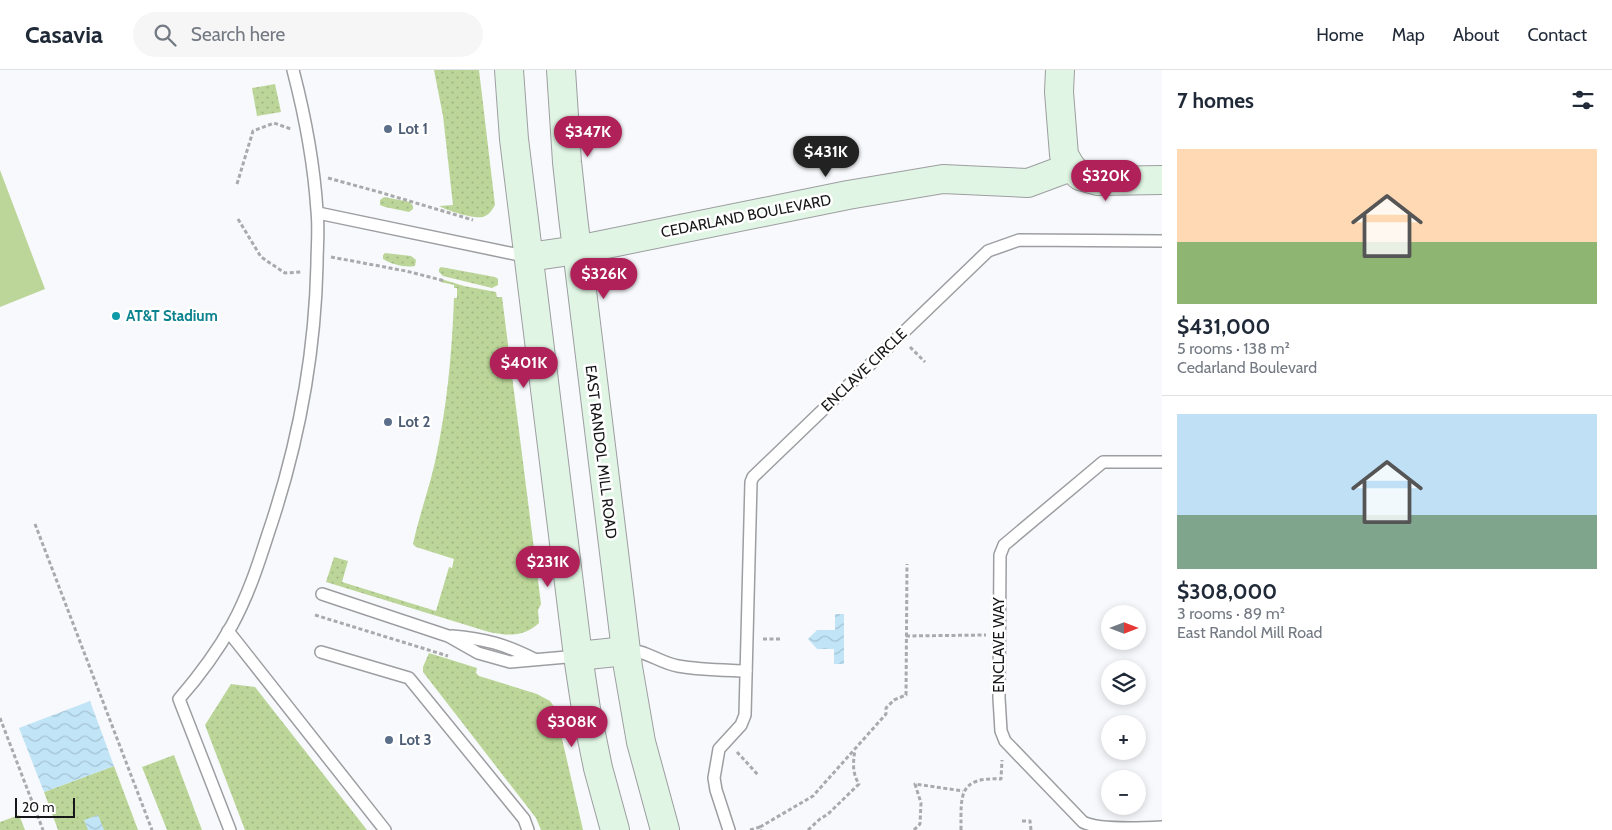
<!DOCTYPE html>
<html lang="en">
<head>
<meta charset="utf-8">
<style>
  :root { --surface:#fff; --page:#f6f6f7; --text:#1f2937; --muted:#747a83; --line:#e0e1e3; --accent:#af2158 }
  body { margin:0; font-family:Cabin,sans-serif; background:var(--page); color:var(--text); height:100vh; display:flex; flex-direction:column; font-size:19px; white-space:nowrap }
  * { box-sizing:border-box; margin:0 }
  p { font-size:16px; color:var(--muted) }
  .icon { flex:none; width:28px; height:28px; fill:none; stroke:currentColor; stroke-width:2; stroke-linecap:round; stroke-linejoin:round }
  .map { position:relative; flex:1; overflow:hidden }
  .sheet { display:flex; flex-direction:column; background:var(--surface); width:450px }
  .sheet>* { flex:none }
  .needle { width:32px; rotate:90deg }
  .fabs { position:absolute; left:1101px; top:535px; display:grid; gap:10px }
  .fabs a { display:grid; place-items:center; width:45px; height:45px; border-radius:50%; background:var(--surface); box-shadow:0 2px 8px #0003; font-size:25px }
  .scale { position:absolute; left:15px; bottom:12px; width:60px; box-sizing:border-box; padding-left:5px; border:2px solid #161618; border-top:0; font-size:14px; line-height:18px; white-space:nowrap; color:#161618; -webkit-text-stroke:4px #fff; paint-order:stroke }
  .price { position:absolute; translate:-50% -42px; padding:0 11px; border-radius:18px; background:var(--accent); color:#fff; font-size:16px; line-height:32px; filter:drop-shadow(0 1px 2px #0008) }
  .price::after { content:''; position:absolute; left:50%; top:30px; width:15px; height:11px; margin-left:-8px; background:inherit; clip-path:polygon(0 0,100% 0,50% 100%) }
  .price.on { background:#222; color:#fff }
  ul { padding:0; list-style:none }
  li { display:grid; align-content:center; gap:10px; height:265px; padding:0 15px }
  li+li { border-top:1px solid var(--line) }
  li span { display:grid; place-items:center; height:155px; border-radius:0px; color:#555 }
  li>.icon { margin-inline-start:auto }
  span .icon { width:90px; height:90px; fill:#fffc; stroke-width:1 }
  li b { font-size:21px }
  h2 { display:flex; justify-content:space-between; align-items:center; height:60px; padding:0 15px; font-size:21px }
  header { display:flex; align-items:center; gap:30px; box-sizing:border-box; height:70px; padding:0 25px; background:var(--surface); border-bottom:1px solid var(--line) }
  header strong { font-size:24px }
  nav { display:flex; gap:28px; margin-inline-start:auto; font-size:18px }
  .search { width:350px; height:45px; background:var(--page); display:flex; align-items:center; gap:12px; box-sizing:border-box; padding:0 18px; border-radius:28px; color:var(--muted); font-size:19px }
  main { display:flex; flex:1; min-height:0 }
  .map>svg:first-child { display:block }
</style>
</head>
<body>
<header>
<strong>Casavia</strong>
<div class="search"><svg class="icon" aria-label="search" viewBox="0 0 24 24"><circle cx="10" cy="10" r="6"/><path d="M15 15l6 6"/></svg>Search here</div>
<nav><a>Home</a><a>Map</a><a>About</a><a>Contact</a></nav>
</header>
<main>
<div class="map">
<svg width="1162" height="760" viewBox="0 0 1162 760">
  <defs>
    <pattern id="grass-dots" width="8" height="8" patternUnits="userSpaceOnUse" patternTransform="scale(1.25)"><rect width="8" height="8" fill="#bcd699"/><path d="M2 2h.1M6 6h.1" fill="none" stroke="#a1b783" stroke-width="1.8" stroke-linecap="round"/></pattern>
    <pattern id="water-waves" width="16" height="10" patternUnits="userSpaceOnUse" patternTransform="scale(1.25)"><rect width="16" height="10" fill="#c1e4f7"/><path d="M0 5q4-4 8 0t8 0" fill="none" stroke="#a5c3d3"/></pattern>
  </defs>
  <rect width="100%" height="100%" fill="#f8f9fc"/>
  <!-- grass -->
  <g fill="url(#grass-dots)">
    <path d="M 434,0 L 479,0 L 495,135 C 492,140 489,145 483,147 C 474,149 448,141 439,136 L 453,135 L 443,46 Z"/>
    <path d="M 275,14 L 281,42 L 257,46 L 252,18 Z"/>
    <path d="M 384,127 L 410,132 L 413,136 L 413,139 L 409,142 L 385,137 L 380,135 L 380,130 Z"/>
    <path d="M 385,183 L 411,186 L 416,190 L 415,196 C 405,198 391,194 383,189 L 383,185 Z"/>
    <path d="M 441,197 L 495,207 L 498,209 L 498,215 L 492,218 L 443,206 L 439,202 L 439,199 Z"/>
    <path d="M 441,209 L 464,216 L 496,222 L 497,227 L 502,227 L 541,534 L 538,540 L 539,553 C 524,567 508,566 489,562 L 326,512 L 334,487 L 348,491 L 342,512 L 436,541 L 449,497 L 452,498 L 454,489 L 416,477 L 413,474 C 419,446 429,419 435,392 C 447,338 452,283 454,228 L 457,228 L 457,218 L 454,218 L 454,215 L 441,212 L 439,210 Z"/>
    <path d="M 429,583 L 477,598 L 476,603 L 479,606 L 537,624 L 550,631 L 555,638 L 583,760 L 541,760 L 536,748 L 423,602 L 423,597 Z"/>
    <path d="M 231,614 L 255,617 L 367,760 L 245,760 L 205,655 Z"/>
    <path d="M 174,685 L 202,760 L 167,760 L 142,697 Z"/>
    <path d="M 114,696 L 138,760 L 58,760 L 44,722 Z"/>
    <path d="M 19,745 L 25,760 L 0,760 L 0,752 Z"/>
  </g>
  <!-- garden -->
  <path fill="#bcd699" d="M 0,100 L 45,219 L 0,237 Z"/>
  <!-- water -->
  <g fill="url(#water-waves)">
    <path d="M 835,544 L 844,544 L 844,594 L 834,594 L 834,579 L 817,579 L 808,569 L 817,560 L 835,560 Z"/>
    <path d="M 90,631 L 114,696 L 44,722 L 19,658 Z"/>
    <path d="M 98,745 L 104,760 L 88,760 L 84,750 Z"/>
  </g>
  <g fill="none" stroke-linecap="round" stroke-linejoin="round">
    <!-- lane casing -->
    <g stroke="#9d9ea1" stroke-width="14">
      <g id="lane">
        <path d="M 318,143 L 529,187"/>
        <path d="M 1162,392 L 1103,392 L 1004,475 L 1000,485 L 999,628 L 1001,661 L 1005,671 L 1083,752 C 1098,760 1143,758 1162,757"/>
        <path d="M 322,524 L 448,566 L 478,583 L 510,592 L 578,586"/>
        <path d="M 228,561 L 385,760"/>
        <path d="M 452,566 C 486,569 504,574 534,589"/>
        <path d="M 626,580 C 644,579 660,593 678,596 C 700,600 723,600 746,601"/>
        <path d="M 321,582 L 409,608 L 524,749 L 528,760"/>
        <path d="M 230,760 L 179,629 C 199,606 217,582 232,555 C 248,526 258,495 268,464 C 298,376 315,287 317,194 C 317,177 319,159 317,141 C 314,94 305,46 293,0"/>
        <path d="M 729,760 L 716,720 L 714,708 L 719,679 L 741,655 L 745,645 L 751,412 L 753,407 L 988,181 L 1019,170 L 1162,171"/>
      </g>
    </g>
    <!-- secondary casing -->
    <g stroke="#9d9ea1" stroke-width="30">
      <g id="secondary">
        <path d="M 509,0 L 514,69 L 578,586 L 586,639 L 598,698 L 615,760"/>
        <path d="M 561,0 L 567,92 L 573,147 L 628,597 L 641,672 L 665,760"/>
        <path d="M 1071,97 L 1080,106 L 1098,111 L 1162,110"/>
        <path d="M 529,187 L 577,180 L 848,125 L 943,109 L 1028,113 L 1071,97 L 1064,85 L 1059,22 L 1060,0"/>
        <path d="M 578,586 L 626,581"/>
      </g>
    </g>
    <!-- path -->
    <g stroke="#a9aaac" stroke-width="3" stroke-dasharray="4 2.5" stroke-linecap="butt">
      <path d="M 328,108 L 379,122 L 473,150"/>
      <path d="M 237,114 L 253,61 L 274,53 L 291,59"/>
      <path d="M 238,149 L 261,187 L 285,203 L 301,202"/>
      <path d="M 331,187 L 406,201 L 445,211"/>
      <path d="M 910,277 L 925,292"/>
      <path d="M 35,454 L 152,760"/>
      <path d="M 315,545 L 448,586"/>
      <path d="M 906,566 L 986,565"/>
      <path d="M 763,569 L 782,569"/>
      <path d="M 0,648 L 43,760"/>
      <path d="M 737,682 L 759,706"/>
      <path d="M 1022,751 L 1030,751 L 1031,760"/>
      <path d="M 760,757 L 813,726 L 886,644 L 886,638 L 894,630 L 906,625 L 907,494"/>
      <path d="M 750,760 L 760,757 L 761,760"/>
      <path d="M 808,760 L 820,749 L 828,744 L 859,714 C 852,703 853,692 855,680"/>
      <path d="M 914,760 L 920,754 L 921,733 L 915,714 L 963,721"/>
      <path d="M 961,760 C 961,725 958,707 1001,709 L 1002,690"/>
    </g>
    <!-- lane -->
    <use href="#lane" stroke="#fff" stroke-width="11"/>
    <!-- secondary -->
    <use href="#secondary" stroke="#e0f5e4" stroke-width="28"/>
  </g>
  <!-- markers -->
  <g fill="#5c6f8a" stroke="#fff" stroke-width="2">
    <circle cx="388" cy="59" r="5"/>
    <circle cx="388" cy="352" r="5"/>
    <circle cx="389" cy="670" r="5"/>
  </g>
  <circle fill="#0f9aa8" stroke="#fff" stroke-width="2" cx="116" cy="246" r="5"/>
  <g text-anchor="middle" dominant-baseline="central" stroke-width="5" stroke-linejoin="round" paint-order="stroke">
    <!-- service labels -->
    <g font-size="15" font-weight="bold" fill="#4e5e75" stroke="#fff" text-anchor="start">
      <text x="398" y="59">Lot 1</text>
      <text x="398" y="352">Lot 2</text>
      <text x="399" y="670">Lot 3</text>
    </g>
    <!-- street labels -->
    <g font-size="15" fill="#161618" stroke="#fff">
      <text transform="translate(746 146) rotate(-11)">CEDARLAND BOULEVARD</text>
      <text transform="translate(864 300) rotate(-44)">ENCLAVE CIRCLE</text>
      <text transform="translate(601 382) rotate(83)">EAST RANDOL MILL ROAD</text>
      <text transform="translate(999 575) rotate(-90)">ENCLAVE WAY</text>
    </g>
    <!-- culture labels -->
    <g font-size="15" font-weight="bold" fill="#0d838f" stroke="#fff" text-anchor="start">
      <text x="126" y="246">AT&amp;T Stadium</text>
    </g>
  </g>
</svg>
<div class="fabs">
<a><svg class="needle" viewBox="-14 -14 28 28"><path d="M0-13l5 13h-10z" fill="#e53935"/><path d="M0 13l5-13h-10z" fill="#747a83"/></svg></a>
<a><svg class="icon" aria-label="layers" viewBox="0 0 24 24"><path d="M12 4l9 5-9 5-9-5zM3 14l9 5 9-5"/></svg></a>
<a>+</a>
<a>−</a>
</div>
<div class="scale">20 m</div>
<b class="price" style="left:588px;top:88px">$347K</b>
<b class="price on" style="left:826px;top:108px">$431K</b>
<b class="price" style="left:1106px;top:132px">$320K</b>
<b class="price" style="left:604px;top:230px">$326K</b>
<b class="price" style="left:524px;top:319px">$401K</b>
<b class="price" style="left:548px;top:518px">$231K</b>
<b class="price" style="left:572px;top:678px">$308K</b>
</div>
<section class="sheet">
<h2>7 homes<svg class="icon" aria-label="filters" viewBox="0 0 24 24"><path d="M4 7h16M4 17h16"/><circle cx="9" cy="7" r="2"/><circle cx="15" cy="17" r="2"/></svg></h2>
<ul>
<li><span style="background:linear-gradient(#ffd9b3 60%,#8fb573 0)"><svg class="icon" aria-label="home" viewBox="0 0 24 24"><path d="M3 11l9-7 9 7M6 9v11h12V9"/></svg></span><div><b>$431,000</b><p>5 rooms · 138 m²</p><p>Cedarland Boulevard</p></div></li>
<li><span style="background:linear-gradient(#bfe0f5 65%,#7fa58c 0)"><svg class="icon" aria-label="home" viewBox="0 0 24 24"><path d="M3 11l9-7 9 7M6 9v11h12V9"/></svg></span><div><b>$308,000</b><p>3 rooms · 89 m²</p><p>East Randol Mill Road</p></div></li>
</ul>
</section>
</main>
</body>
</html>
